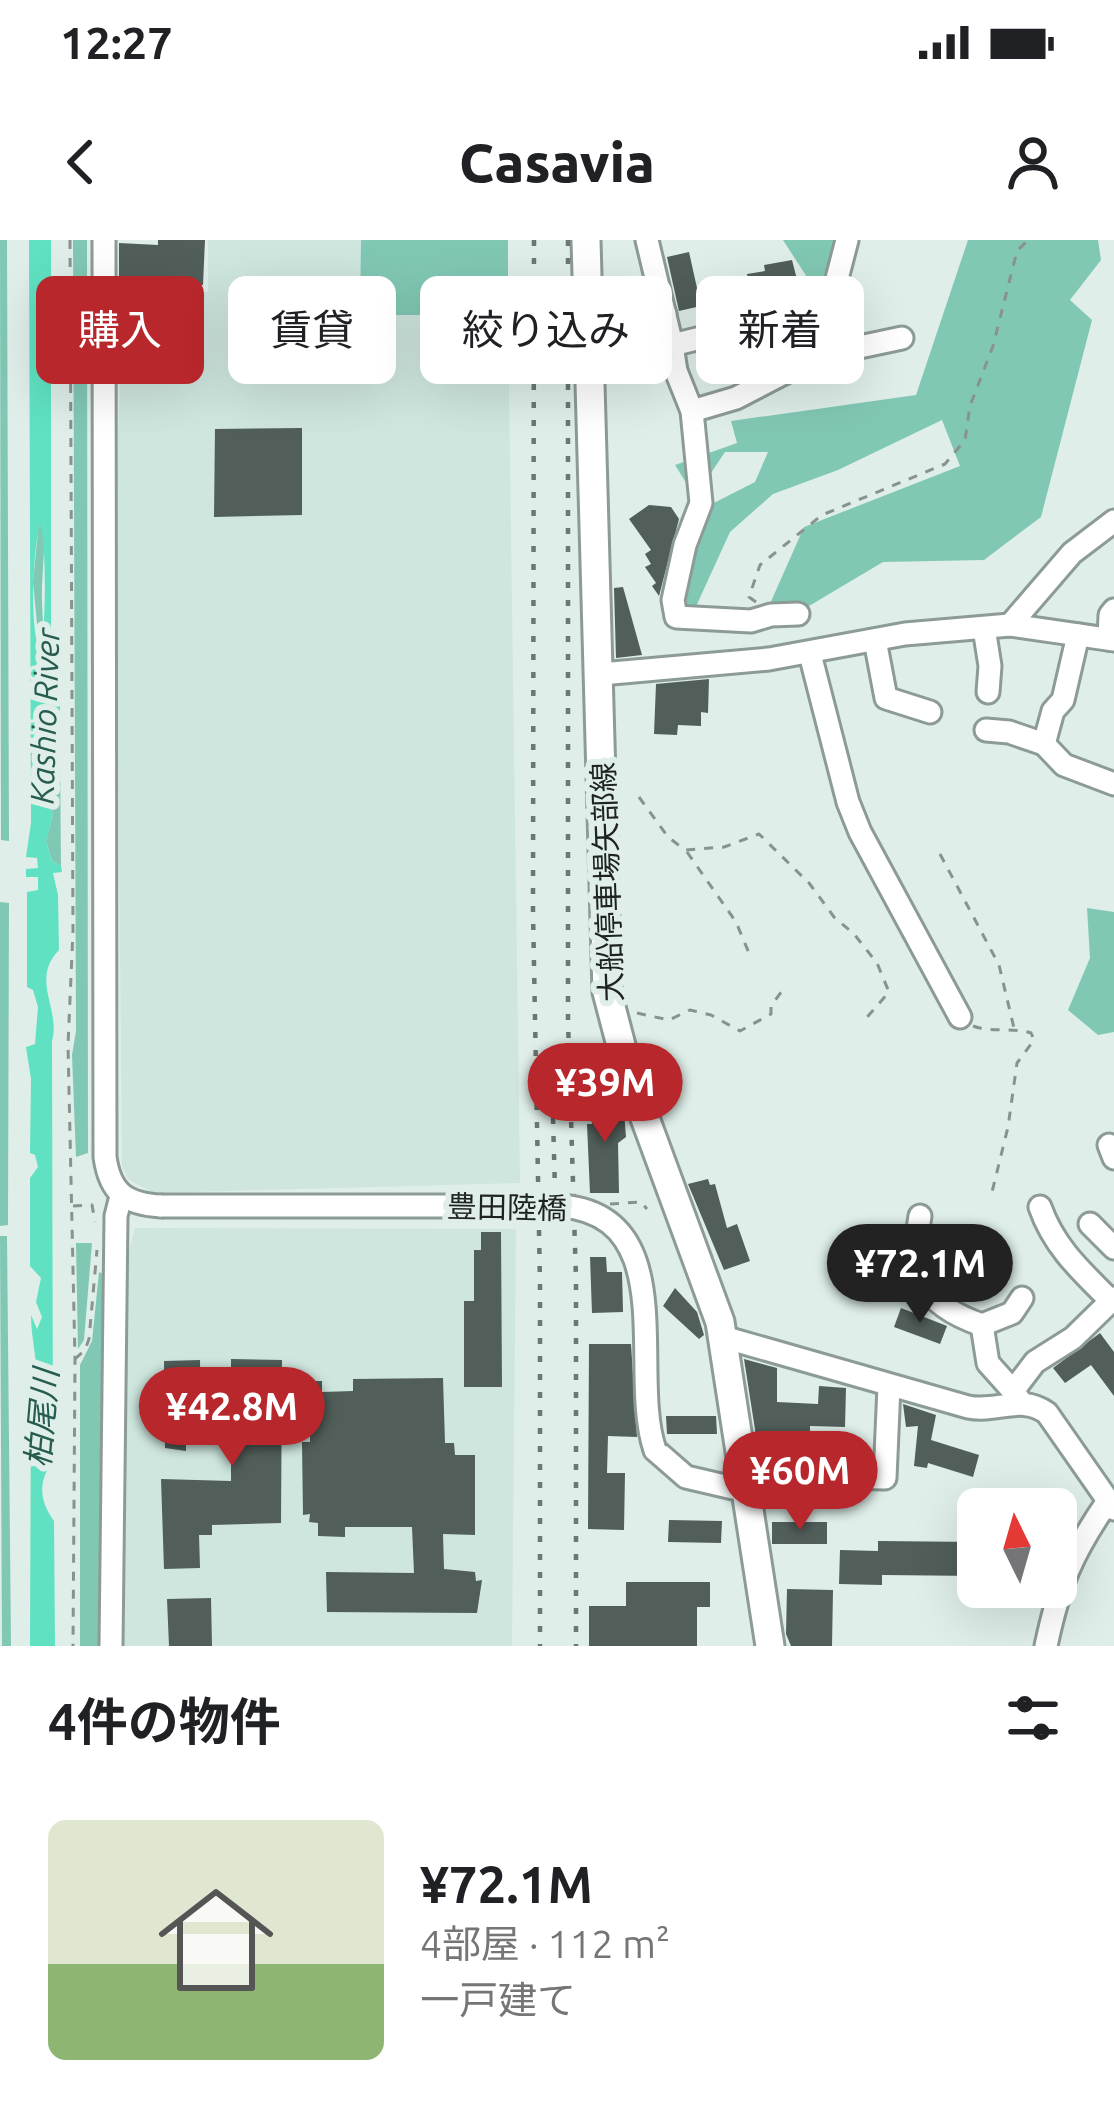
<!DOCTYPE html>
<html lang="ja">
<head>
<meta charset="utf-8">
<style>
  :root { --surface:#fff; --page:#f2f2f2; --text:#202124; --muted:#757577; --line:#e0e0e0; --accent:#b7272c }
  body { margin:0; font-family:Ubuntu,"Noto Sans JP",sans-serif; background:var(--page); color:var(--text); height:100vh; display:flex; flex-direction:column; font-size:45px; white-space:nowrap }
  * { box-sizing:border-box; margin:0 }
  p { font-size:39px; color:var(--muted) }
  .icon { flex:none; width:66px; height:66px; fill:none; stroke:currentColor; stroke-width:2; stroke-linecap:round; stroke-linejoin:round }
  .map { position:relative; height:1406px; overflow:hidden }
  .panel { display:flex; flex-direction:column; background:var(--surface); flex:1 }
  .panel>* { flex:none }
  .hud { position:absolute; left:36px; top:36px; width:1044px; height:108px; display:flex; gap:24px }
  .needle { width:78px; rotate:355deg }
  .fabs { position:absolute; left:957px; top:1248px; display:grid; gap:24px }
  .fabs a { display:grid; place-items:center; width:120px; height:120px; border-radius:18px; background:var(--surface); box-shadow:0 12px 48px #0002; font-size:60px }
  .price { position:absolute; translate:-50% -102px; padding:0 27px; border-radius:42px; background:var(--accent); color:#fff; font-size:39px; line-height:78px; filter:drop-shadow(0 3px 6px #0008) }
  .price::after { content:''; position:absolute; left:50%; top:72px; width:36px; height:27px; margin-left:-18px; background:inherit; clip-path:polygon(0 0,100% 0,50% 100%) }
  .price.on { background:#222; color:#fff }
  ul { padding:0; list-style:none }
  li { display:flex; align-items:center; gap:36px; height:300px; padding:0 48px }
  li+li { border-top:3px solid var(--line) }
  li span { display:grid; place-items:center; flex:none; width:336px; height:240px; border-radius:18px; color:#555 }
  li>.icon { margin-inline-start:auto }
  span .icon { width:144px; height:144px; fill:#fffc; stroke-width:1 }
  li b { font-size:51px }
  h2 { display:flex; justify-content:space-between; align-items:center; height:144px; padding:0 48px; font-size:51px }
  .chip { padding:0 42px; border-radius:18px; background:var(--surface); box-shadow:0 12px 48px #0002; font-size:42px; line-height:108px }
  .chip.on { background:var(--accent); color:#fff }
  .status { display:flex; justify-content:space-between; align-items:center; height:84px; padding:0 60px; background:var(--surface); direction:ltr }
  .status svg { height:33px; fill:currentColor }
  header { display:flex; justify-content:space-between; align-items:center; height:156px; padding:0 48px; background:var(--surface); font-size:54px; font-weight:800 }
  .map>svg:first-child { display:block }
</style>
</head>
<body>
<div class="status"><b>12:27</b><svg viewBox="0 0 49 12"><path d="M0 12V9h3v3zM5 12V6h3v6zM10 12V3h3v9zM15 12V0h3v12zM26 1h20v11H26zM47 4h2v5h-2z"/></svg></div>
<header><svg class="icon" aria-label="back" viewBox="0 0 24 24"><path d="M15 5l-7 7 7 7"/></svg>Casavia<svg class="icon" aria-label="person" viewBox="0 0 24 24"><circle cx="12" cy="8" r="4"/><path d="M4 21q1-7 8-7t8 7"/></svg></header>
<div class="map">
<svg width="1114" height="1406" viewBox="0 0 1114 1406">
  <rect width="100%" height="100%" fill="#dfeee9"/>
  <!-- built -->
  <g fill="#cee6de">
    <path d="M 208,0 L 361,0 L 361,75 L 508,75 L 520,943 L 154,953 L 129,940 L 122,927 L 116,261 L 123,52 L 208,52 Z"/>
    <path d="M 135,988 L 516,989 L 512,1406 L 123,1406 L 120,1045 Z"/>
  </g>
  <!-- green -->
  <g fill="#81c8b4">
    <path d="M 0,0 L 7,0 L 9,601 L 1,600 Z"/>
    <path d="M 73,0 L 87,0 L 88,913 L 76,917 L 72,815 L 76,791 Z"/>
    <path d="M 361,0 L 508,0 L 508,75 L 360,75 Z"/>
    <path d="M 783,0 L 840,0 L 823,62 Z"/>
    <path d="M 968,0 L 1098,0 L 1101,20 L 1070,60 L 1092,80 L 1041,277 L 984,320 L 883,322 L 809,366 L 769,366 L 804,287 L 960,226 L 942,180 L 838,230 L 773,254 L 730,292 L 693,373 L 678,358 L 708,266 L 755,242 L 768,212 L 725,212 L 695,257 L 675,225 L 737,203 L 731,181 L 916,155 Z"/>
    <path d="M 39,283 L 44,286 C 45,306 43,326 42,346 C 41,371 46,391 40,416 L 33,342 Z"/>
    <path d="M 60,512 L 61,626 L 52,621 L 46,601 L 53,575 L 46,551 L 48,526 Z"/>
    <path d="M 0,662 L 9,663 L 8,985 L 0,986 Z"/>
    <path d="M 1087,668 L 1114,672 L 1114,792 L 1098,795 L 1068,770 L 1090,718 Z"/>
    <path d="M 0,996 L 7,996 L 11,1406 L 2,1406 Z"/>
    <path d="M 76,1003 L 92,1003 L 84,1100 L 78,1109 Z"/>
    <path d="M 99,1032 L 103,1034 L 104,1406 L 80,1406 L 80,1125 L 92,1101 Z"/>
  </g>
  <!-- water -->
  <path fill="#5fe1c2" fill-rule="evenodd" d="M 29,0 L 51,0 L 51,439 L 60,441 L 60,512 L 48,526 L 46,551 L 53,575 L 46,601 L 52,621 L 61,626 L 62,632 L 53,633 L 58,655 L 59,710 C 30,740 61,769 52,801 L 53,1220 C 38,1242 39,1260 54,1281 L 55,1406 L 30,1406 L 31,1146 L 36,1143 C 38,1119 31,1099 31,1075 L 37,1089 L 42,1077 L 36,1062 L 41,1038 L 30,1026 L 30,938 L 38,927 L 35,915 L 30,913 L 31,839 L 26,807 L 35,804 L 38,767 L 33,750 L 27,747 L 27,652 L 38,650 L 38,637 L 26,637 L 26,629 L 38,628 L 37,618 L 26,617 L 31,583 ZM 40,284 C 47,299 46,396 40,414 C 29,385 33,313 40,284 Z"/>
  <!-- building -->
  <g fill="#515e5a">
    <path d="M 158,0 L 205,0 L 203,45 L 119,43 L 119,3 L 158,5 Z"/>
    <path d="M 689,12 L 701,66 L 679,71 L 667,17 Z"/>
    <path d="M 792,20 L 801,55 L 809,54 L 814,68 L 808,92 L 776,98 L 769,76 L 772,75 L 769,53 L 751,56 L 747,34 L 765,31 L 764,25 Z"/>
    <path d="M 302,188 L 302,275 L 214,277 L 215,189 Z"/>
    <path d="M 649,265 L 671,267 L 679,279 L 659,356 L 652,346 L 656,343 L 645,327 L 651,324 L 645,314 L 651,310 L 629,279 Z"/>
    <path d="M 623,347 L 642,415 L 616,418 L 614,348 Z"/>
    <path d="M 709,439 L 708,473 L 701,472 L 701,486 L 678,485 L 677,495 L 654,494 L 656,444 Z"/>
    <path d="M 592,860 L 619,860 L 624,872 L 626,897 L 618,903 L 619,953 L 590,953 L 587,884 L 592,884 Z"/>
    <path d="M 708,939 L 710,945 L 715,944 L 727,988 L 737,984 L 750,1021 L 724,1030 L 688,944 Z"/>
    <path d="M 481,992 L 501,992 L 502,1147 L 464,1147 L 464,1061 L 474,1061 L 474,1010 L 481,1010 Z"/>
    <path d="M 590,1017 L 606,1017 L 607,1032 L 622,1032 L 623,1072 L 592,1073 Z"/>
    <path d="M 675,1048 L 697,1072 L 704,1095 L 699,1099 L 663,1066 Z"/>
    <path d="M 901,1068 L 947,1086 L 940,1104 L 894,1087 Z"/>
    <path d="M 1100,1093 L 1114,1112 L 1114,1156 L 1091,1125 L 1065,1143 L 1053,1128 Z"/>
    <path d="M 589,1104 L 631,1104 L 637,1197 L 608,1196 L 607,1233 L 625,1233 L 624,1290 L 588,1289 Z"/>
    <path d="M 231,1119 L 282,1120 L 281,1283 L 212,1285 L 212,1295 L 199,1295 L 200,1328 L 164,1329 L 161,1239 L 231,1241 Z"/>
    <path d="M 744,1119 L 777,1128 L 777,1162 L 818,1164 L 819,1146 L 846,1148 L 845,1187 L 810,1186 L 810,1196 L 756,1196 Z"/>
    <path d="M 200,1120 L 201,1205 L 186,1205 L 186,1211 L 165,1208 L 164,1121 Z"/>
    <path d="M 443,1138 L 445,1203 L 454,1203 L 455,1215 L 475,1215 L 475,1295 L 443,1294 L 444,1329 L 475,1332 L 476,1341 L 482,1340 L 477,1373 L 327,1372 L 326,1332 L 414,1333 L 412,1287 L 345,1287 L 345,1297 L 318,1296 L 318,1283 L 309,1282 L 310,1274 L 303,1275 L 302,1202 L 310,1202 L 310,1152 L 305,1152 L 305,1141 L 322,1141 L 322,1152 L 353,1151 L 353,1139 Z"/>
    <path d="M 903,1164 L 936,1175 L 931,1200 L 979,1215 L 973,1237 L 928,1223 L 927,1228 L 914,1226 L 918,1186 L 906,1187 Z"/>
    <path d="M 666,1176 L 716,1176 L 717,1194 L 667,1194 Z"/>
    <path d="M 669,1280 L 722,1281 L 721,1303 L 668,1302 Z"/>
    <rect x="772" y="1282" width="55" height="22"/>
    <path d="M 878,1301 L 978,1302 L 978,1336 L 882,1335 L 882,1345 L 839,1344 L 840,1310 L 878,1311 Z"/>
    <path d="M 626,1342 L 710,1342 L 710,1367 L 697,1367 L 697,1406 L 589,1406 L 589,1366 L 626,1366 Z"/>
    <path d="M 787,1349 L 833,1350 L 832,1406 L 791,1406 L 786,1394 Z"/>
    <path d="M 211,1358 L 212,1406 L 169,1406 L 167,1359 Z"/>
  </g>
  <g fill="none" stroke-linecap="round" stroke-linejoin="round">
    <!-- minor casing -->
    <g stroke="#8d9b96" stroke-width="27">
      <g id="minor">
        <path d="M 104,0 L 105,917 C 110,953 126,964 161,966"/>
        <path d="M 586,83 L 665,74"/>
        <path d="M 711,105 L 709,96 L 672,105 L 676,131 L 692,171 L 701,263 L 685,305 L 673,360 L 676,377 L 751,381 L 771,375 L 798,374"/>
        <path d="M 588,116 L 672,105 L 647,0"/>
        <path d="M 817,116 L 847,0"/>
        <path d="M 692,171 L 736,158 L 817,116 L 902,98"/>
        <path d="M 1010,385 L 1072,313 L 1114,281"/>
        <path d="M 984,388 L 990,426 L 988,452"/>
        <path d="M 1109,399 L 1110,375 L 1114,370"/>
        <path d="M 875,400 L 886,458 L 930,472"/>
        <path d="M 810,414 L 848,562 L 860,592 L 960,777"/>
        <path d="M 601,434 L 769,419 L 905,394 L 1010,385 L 1114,400"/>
        <path d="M 986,490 L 1009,492 L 1044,504 L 1064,525 L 1114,544"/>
        <path d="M 1044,504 L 1053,471 L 1063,460 L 1078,395"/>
        <path d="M 1109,905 L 1114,918"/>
        <path d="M 1040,967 C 1054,1007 1081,1031 1111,1061"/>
        <path d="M 920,976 C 910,1035 921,1064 982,1085 L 1012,1073 L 1022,1058"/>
        <path d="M 1090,984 L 1114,1008"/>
        <path d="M 982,1085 L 988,1123 L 1013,1151"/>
        <path d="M 723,1097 L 968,1167 C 997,1173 1021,1154 1047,1173 L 1114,1269"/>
        <path d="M 1021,1162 L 1013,1151 L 1035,1122 L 1073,1098 L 1114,1058"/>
        <path d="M 655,1210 L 686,1237 L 746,1251"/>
        <path d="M 744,1235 L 885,1238 L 889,1146"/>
        <path d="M 111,1406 L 116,976 L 121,956"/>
        <path d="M 1046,1406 C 1059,1344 1072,1313 1108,1261"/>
      </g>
    </g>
    <!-- major casing -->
    <g stroke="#8d9b96" stroke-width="33">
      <path id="major" d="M 586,0 L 607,752 L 628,832 L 720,1082 L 770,1406"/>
    </g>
    <!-- path -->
    <g stroke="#88928f" stroke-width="3" stroke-dasharray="9 9" stroke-linecap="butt">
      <path d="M 70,0 L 73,691 L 68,805 L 75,1119 L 73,1406"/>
      <path d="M 728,92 L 766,84"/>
      <path d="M 756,362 L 749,357 L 760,325 L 822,275 L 945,224 L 965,200 L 970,166 L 993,106 L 1017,11 L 1028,0"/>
      <path d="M 639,557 L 668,597 L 685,610 L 724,607 L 759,594 L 809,643 L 834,677 L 854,694 L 877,723 L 889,752 L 862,783"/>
      <path d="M 687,612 L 736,682 L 749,713"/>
      <path d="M 940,614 L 999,725 L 1014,788"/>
      <path d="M 637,773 L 669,780 L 690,770 L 711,775 L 740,791 L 771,774 L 771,766 L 784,748"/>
      <path d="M 973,786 C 992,793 1012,787 1031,793 L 1034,800 L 1017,823 L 1008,887 L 992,952"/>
      <path d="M 610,964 L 641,962 L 647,969"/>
      <path d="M 73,966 L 92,965 L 95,982"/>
      <path d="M 75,1119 L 85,1110 L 89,1099 L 97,1010"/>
    </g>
    <!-- minor -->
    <use href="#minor" stroke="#fff" stroke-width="21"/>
    <!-- major -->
    <use href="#major" stroke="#fff" stroke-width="27"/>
    <!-- rail -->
    <g stroke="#6d7672" stroke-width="4.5" stroke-dasharray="6 12" stroke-linecap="butt">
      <path d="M 534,0 L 533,671 L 540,1044 L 540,1406"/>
      <path d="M 568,0 L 568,781 L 576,1039 L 576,1406"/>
      <path d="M 552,842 L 555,950"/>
    </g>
    <!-- minor-bridge casing -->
    <g stroke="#8d9b96" stroke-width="27" stroke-linecap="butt">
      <path id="minor-bridge" d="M 161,966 L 562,966 C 683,977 628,1133 655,1210"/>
    </g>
    <!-- minor-bridge -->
    <use href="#minor-bridge" stroke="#fff" stroke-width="21"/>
  </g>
  <g text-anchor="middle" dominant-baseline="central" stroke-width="12" stroke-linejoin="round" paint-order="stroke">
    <!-- street labels -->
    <g font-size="30" fill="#1e2321" stroke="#dfeee9">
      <text transform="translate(607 642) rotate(-92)">大船停車場矢部線</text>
      <text transform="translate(507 967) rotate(1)">豊田陸橋</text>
    </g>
    <!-- water labels -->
    <g font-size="33" font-style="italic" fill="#275d50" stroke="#dfeee9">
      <text transform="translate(44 476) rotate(-88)">Kashio River</text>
      <text transform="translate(41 1178) rotate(-85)">柏尾川</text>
    </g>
  </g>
</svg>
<div class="fabs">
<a><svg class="needle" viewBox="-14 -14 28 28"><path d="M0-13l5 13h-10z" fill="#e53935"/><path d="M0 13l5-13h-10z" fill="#757577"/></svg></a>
</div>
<b class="price" style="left:605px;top:905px">¥39M</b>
<b class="price on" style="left:920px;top:1086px">¥72.1M</b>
<b class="price" style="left:232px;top:1229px">¥42.8M</b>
<b class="price" style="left:800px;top:1293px">¥60M</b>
<div class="hud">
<a class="chip on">購入</a>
<a class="chip">賃貸</a>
<a class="chip">絞り込み</a>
<a class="chip">新着</a>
</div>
</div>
<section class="panel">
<h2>4件の物件<svg class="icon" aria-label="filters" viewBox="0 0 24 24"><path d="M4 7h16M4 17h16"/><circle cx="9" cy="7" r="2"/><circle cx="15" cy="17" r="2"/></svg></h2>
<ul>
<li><span style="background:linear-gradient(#dfe7d0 60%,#8fb573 0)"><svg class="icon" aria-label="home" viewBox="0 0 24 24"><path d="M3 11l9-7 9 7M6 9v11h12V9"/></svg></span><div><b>¥72.1M</b><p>4部屋 · 112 m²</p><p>一戸建て</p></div></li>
</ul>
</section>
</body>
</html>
